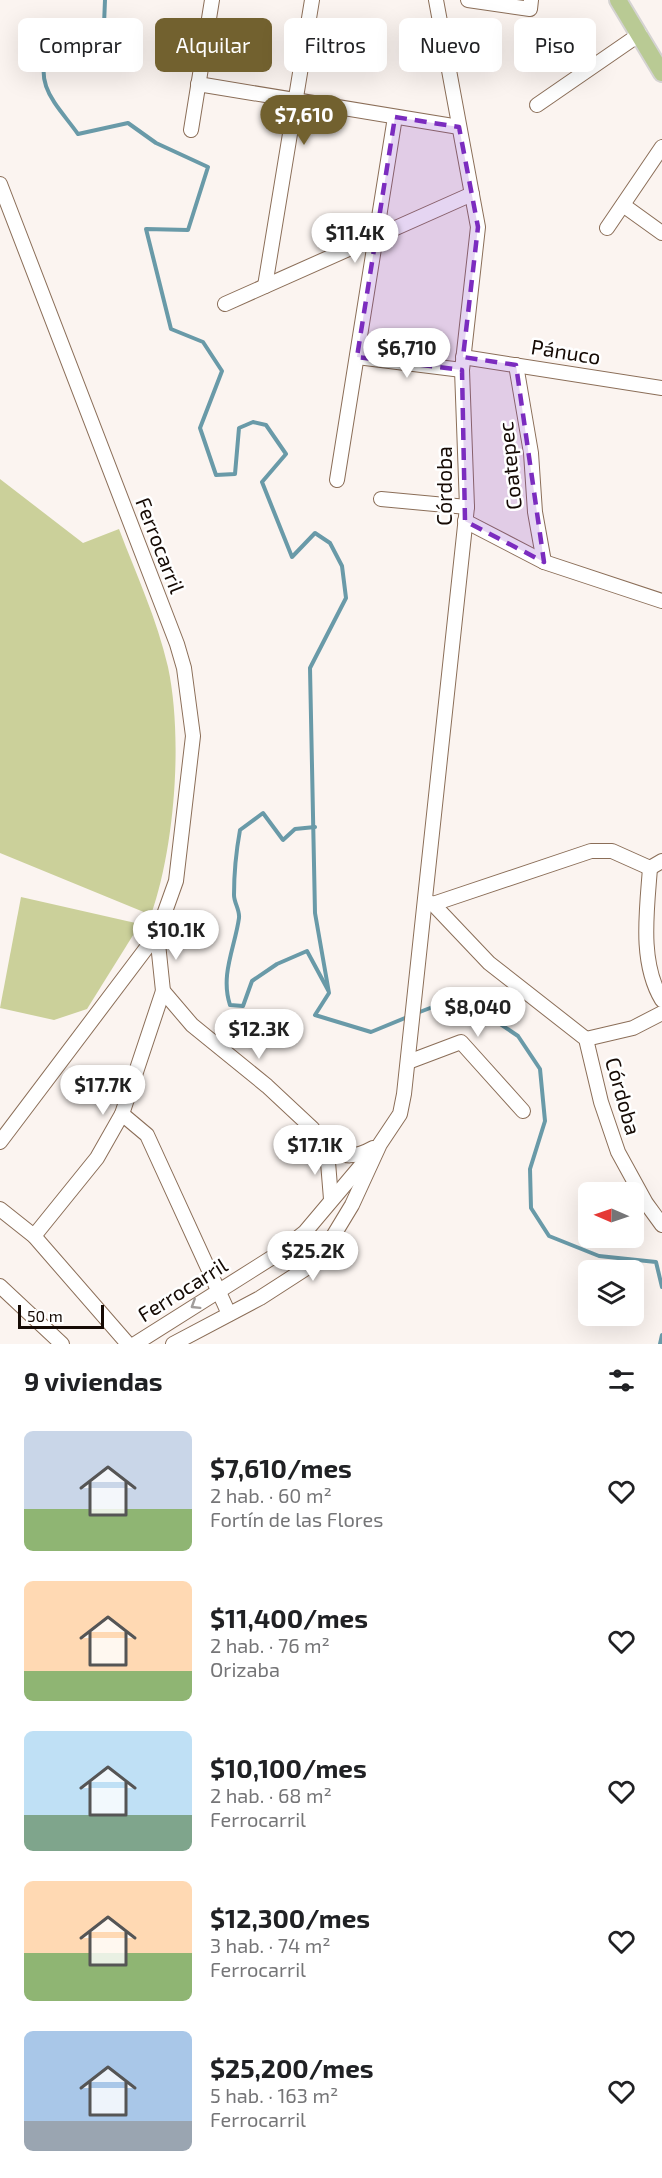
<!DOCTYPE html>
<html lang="es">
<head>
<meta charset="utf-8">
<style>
  :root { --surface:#fff; --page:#f2f2f2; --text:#202124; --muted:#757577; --accent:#72612f }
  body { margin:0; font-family:"Exo 2",sans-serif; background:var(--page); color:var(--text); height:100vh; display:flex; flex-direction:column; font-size:22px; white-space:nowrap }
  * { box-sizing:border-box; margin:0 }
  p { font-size:20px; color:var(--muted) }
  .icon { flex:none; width:33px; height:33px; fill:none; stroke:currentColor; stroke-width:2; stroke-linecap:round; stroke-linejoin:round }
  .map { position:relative; height:1344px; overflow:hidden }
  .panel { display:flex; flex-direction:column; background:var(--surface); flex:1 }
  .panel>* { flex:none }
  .top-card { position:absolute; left:18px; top:18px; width:627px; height:54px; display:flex; gap:12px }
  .needle { width:39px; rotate:272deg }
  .controls { position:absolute; left:578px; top:1182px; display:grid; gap:12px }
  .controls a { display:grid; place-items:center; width:66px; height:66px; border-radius:9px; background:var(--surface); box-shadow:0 6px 24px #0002; font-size:30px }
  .scale { position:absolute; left:18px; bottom:15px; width:86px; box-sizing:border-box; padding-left:6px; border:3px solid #150a04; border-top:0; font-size:16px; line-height:21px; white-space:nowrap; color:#150a04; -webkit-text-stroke:4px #fff; paint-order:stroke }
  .price { position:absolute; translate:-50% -51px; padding:0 14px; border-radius:21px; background:#fff; color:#222; font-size:20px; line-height:39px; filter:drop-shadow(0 2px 3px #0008) }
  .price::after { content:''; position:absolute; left:50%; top:36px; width:18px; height:14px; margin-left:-9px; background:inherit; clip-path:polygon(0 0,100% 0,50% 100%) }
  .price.selected { background:var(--accent); color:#fff }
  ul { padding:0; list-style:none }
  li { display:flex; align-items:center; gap:18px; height:150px; padding:0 24px }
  li span { display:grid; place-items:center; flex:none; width:168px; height:120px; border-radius:9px; color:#555 }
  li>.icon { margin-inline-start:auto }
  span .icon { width:72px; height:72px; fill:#fffc; stroke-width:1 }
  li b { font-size:26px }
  h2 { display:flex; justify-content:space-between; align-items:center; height:72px; padding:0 24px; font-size:26px }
  .pill { padding:0 21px; border-radius:9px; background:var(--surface); box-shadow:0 6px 24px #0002; font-size:21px; line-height:54px }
  .pill.selected { background:var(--accent); color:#fff }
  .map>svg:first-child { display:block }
</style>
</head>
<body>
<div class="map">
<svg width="662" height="1344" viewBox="0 0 662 1344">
  <rect width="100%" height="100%" fill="#fbf4f0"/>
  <!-- pitch -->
  <g fill="#cbd09a">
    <path d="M 0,479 L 83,543 L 119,529 C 136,574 157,619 168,667 C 183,737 175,847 151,915 L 0,853 Z"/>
    <path d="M 21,897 L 140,924 L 87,1009 L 54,1020 L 0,1008 Z"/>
  </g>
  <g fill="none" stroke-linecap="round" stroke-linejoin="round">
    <!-- stream -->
    <g stroke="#699aa8" stroke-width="4">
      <path d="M 105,0 L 104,25 L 48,44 C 34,87 54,101 78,134 L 128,123 L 156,143 L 208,167 L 188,230 L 146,229 L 171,329 L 203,342 L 222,371 L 200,428 L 216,475 L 235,474 L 239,428 L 253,422 L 266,425 L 286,454 L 262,482 L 292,557 L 315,533 L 330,543 L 342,566 L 346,598 L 310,668 L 315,913 L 329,993 L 315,1015 L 371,1032 L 410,1016"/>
      <path d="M 315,827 L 295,829 L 283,840 L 263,813 L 240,830 C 236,852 234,873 234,895 C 234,903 240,910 239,918 C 235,947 220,975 230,1005 L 243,1006 L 252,981 L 277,964 L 307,951 L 328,990"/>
      <path d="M 417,1013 L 438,1005 L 481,1011 L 518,1036 L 540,1069 L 545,1121 L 530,1169 L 531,1208 L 549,1236 L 599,1256 L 656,1262 L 662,1287"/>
      <path d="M 660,1344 L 662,1335"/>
    </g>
    <!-- minor casing -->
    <g stroke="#8b6e58" stroke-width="16">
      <g id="minor">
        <path d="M 468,0 L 530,9 L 531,0"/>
        <path d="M 198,84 L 459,127"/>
        <path d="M 537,105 L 640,34"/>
        <path d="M 191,130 L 212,0"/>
        <path d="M 0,184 L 177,644 L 184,668 L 193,736 L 176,881 L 157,934 L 0,1142"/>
        <path d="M 623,205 L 662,233"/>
        <path d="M 607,228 L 662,147"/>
        <path d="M 265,286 L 312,0"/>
        <path d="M 225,304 L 472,194"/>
        <path d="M 357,357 L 462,370"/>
        <path d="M 463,357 L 662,388"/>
        <path d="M 516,365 L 531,453 L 535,512 L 544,562"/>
        <path d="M 337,480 L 395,117"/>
        <path d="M 381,499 L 467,507"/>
        <path d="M 465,521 L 544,562 L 662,601"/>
        <path d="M 650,868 C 647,910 639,962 662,1000"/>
        <path d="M 426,901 L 433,904 L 489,963 L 586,1039 L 601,1102 L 618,1152 L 646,1203 L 662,1225"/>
        <path d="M 433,904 L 591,851 L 612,851 L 650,868 L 662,861"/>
        <path d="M 157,934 L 163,991 L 192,1025 L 267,1086 L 312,1128 L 327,1150 L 331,1199"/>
        <path d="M 586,1039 L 633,1028 L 662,1013"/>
        <path d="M 408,1062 L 461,1042 L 523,1111"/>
        <path d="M 122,1114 L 147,1135 L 229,1314"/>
        <path d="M 327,1150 C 345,1157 355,1158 373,1148"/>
        <path d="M 0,1209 L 34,1236 L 128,1344"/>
        <path d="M 34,1236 L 97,1158 L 122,1114 L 163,991"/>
        <path d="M 0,1286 L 62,1344"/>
        <path d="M 135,1344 L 276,1255 L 305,1232 L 370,1155"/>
        <path d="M 173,1344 L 260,1298 L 308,1267 L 329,1243 L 352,1205 L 380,1144 L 400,1114 L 404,1094 L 467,507 L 462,370 L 478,227 L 436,0"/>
      </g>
    </g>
    <!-- major casing -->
    <g stroke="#d5d3d2" stroke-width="20">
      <path id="major" d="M 618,0 L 662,73"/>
    </g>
    <!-- minor -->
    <use href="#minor" stroke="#fff" stroke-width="14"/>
    <!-- major -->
    <use href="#major" stroke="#b9ca94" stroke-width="16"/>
  </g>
  <!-- one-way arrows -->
  <defs><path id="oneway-chevron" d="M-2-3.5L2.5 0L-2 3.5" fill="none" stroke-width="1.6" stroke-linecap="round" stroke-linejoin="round" transform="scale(1.5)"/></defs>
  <use stroke="#a19d9b" href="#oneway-chevron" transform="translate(195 1305) rotate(148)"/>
  <!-- marked area -->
  <path fill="#7b2cbf" fill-opacity="0.2" stroke="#7b2cbf" stroke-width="4.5" stroke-dasharray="12 8" stroke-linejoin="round" d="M 395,117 L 459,127 L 478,227 L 463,357 L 516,365 L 544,562 L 465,521 L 462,370 L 357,357 Z"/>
  <g text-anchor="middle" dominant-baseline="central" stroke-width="5" stroke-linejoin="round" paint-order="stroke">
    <!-- street labels -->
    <g font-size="21" fill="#150a04" stroke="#fff">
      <text transform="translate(566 351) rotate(9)">Pánuco</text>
      <text transform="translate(509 466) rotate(-96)">Coatepec</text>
      <text transform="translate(443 486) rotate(-90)">Córdoba</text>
      <text transform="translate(161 545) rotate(69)">Ferrocarril</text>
      <text transform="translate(624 1096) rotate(74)">Córdoba</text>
      <text transform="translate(182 1289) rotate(-32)">Ferrocarril</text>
    </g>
  </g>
</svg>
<div class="controls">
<a><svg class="needle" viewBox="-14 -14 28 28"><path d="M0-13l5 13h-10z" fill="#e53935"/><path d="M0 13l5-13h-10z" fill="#757577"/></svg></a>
<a><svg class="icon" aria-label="layers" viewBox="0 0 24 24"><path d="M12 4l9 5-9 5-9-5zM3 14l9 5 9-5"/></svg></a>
</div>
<div class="scale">50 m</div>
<b class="price selected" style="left:304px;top:146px">$7,610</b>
<b class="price" style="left:355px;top:264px">$11.4K</b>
<b class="price" style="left:407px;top:379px">$6,710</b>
<b class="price" style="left:176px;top:961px">$10.1K</b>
<b class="price" style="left:478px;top:1038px">$8,040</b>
<b class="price" style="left:259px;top:1060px">$12.3K</b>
<b class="price" style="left:103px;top:1116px">$17.7K</b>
<b class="price" style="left:315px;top:1176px">$17.1K</b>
<b class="price" style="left:313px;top:1282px">$25.2K</b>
<div class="top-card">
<a class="pill">Comprar</a>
<a class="pill selected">Alquilar</a>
<a class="pill">Filtros</a>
<a class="pill">Nuevo</a>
<a class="pill">Piso</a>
</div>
</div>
<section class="panel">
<h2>9 viviendas<svg class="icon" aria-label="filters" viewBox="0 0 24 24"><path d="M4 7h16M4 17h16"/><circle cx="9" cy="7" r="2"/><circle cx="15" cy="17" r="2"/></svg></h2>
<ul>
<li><span style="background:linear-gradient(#c9d6e8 65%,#8fb573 0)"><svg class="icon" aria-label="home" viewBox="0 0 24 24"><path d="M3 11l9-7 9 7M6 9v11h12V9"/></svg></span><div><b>$7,610/mes</b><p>2 hab. · 60 m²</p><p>Fortín de las Flores</p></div><svg class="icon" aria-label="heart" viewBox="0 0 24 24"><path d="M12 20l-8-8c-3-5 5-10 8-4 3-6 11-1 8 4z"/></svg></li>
<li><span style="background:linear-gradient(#ffd9b3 75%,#8fb573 0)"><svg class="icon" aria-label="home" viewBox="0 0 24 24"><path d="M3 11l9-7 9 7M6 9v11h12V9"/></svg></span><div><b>$11,400/mes</b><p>2 hab. · 76 m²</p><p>Orizaba</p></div><svg class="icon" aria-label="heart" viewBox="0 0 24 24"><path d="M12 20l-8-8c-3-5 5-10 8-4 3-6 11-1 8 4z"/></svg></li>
<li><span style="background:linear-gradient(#bfe0f5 70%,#7fa58c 0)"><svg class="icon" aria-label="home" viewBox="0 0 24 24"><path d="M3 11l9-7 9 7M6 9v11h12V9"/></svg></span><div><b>$10,100/mes</b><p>2 hab. · 68 m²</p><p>Ferrocarril</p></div><svg class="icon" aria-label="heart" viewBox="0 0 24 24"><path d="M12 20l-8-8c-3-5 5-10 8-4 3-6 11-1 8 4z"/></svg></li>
<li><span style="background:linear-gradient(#ffd9b3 60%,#8fb573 0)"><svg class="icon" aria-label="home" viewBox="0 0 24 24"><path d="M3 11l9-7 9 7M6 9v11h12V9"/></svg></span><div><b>$12,300/mes</b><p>3 hab. · 74 m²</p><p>Ferrocarril</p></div><svg class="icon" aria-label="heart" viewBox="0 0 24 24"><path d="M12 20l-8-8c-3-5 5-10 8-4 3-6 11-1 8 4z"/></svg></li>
<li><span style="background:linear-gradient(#a9c7e8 75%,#9aa5b1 0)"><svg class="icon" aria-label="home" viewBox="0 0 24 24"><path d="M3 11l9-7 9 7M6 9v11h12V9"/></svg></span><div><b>$25,200/mes</b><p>5 hab. · 163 m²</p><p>Ferrocarril</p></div><svg class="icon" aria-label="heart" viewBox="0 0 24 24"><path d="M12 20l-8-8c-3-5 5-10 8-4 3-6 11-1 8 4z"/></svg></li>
</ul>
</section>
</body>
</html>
